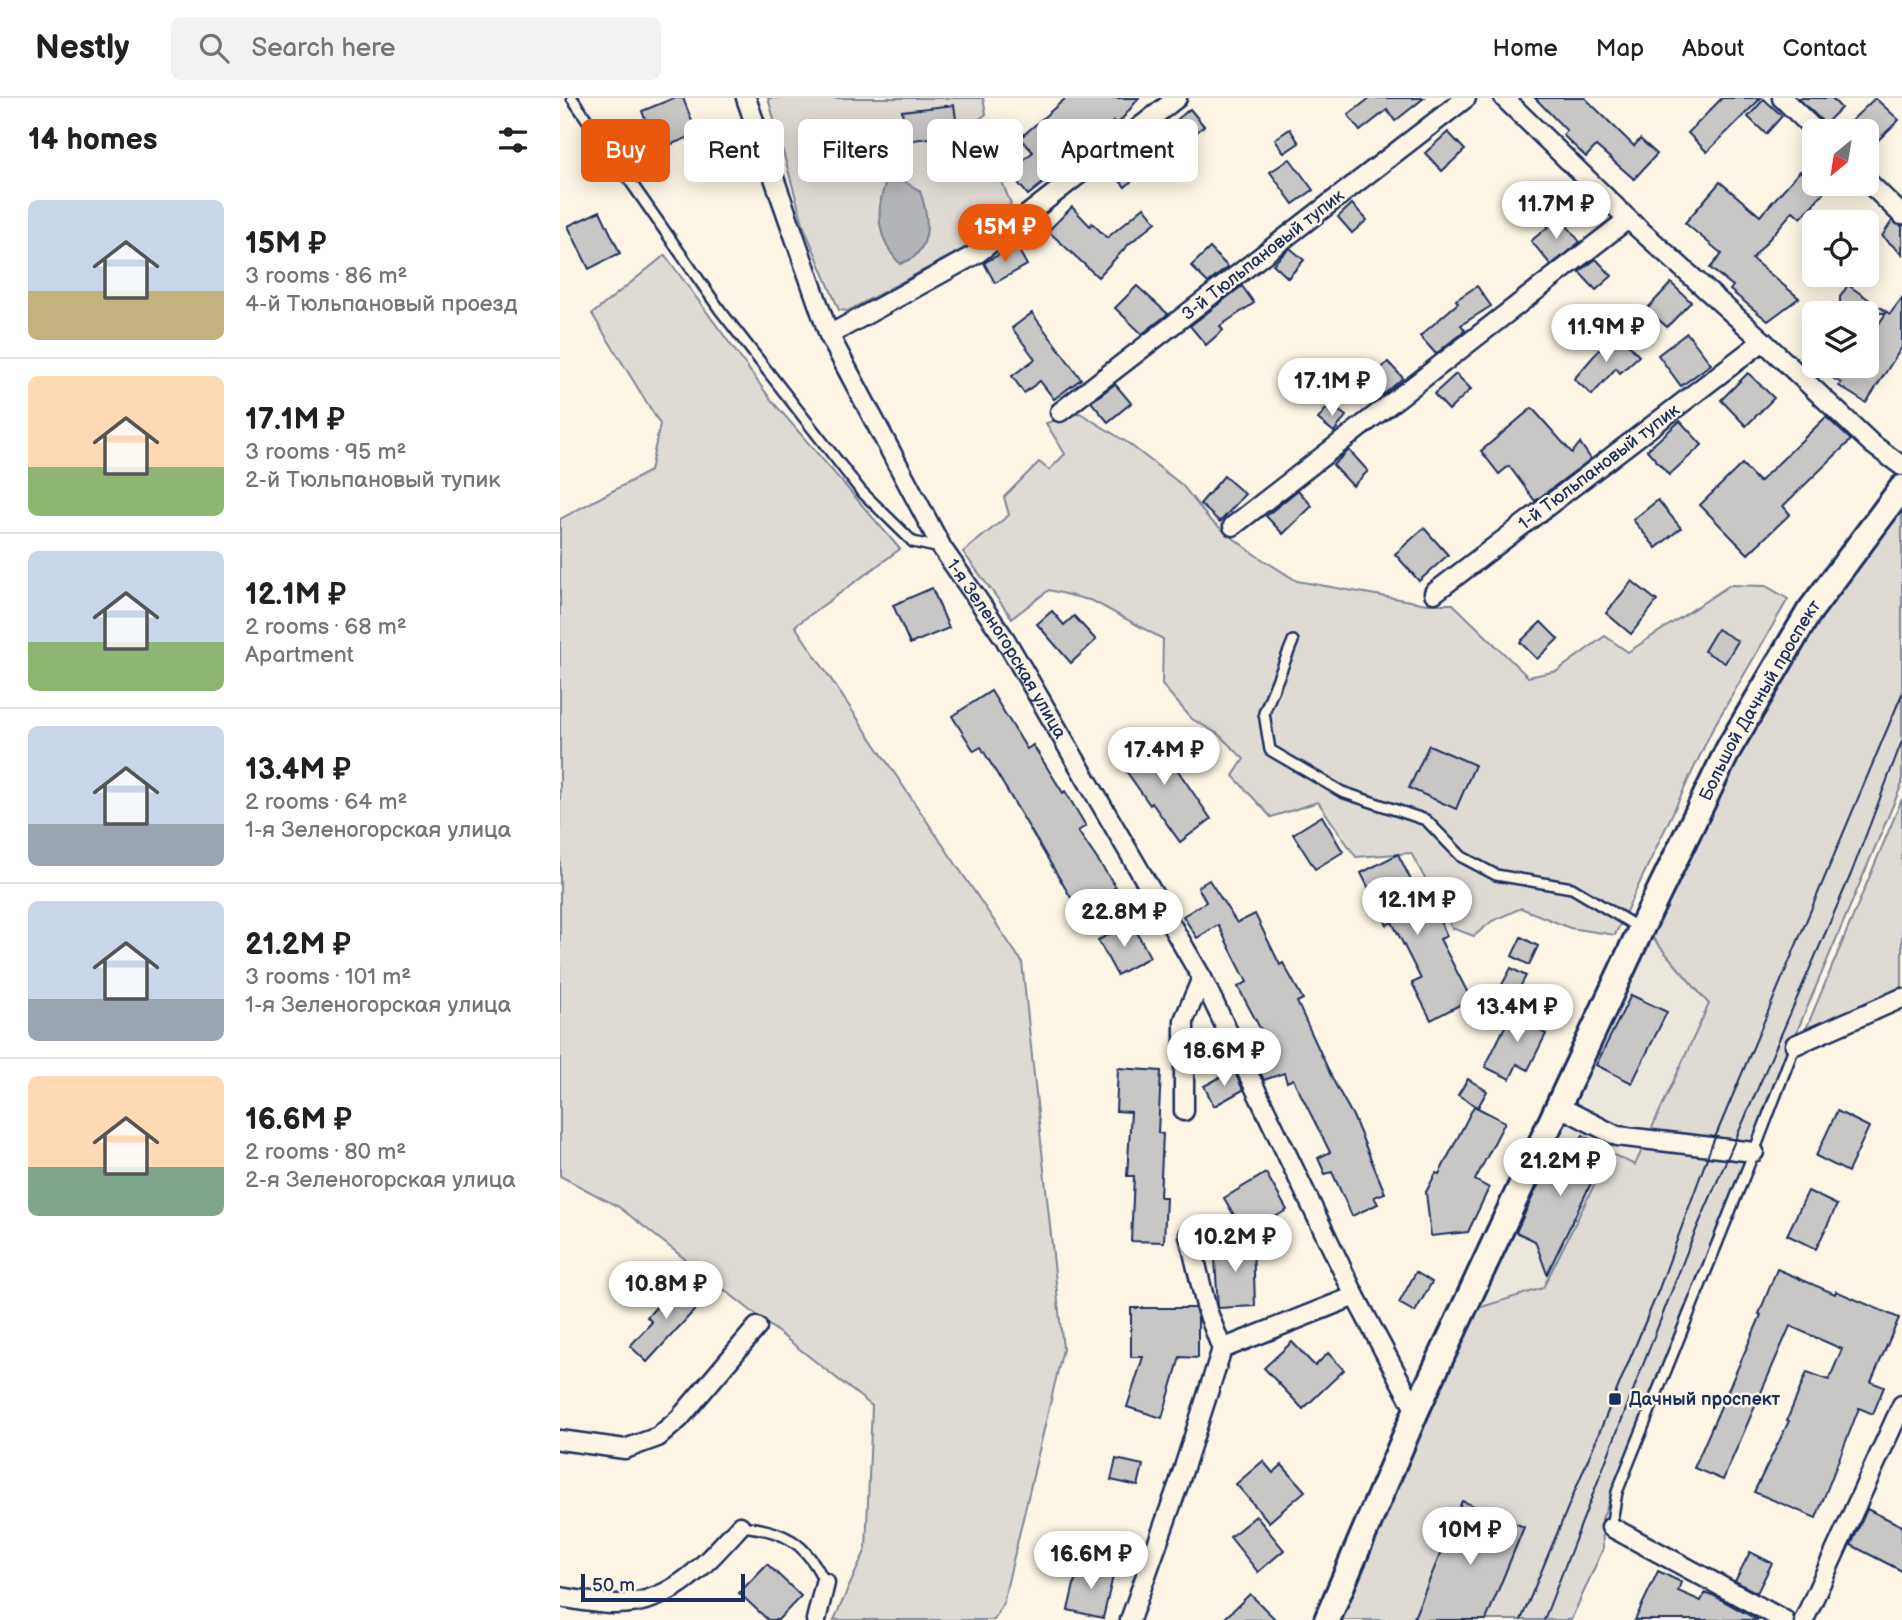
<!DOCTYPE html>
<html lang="en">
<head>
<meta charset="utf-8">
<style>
  :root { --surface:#fff; --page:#f2f2f2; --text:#202124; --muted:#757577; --line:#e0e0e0; --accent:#ea580c }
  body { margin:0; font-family:"Balsamiq Sans",sans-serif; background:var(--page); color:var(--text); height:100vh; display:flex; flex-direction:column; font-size:26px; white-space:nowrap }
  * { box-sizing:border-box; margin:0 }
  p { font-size:23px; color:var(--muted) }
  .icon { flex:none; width:38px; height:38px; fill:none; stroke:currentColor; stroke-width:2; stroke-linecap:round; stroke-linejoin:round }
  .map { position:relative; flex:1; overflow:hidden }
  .side { display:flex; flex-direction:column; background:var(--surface); width:560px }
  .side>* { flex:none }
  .guide { position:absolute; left:21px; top:21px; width:665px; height:63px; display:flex; gap:14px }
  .needle { width:46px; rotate:210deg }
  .controls { position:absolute; left:1242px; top:21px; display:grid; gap:14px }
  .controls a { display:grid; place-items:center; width:77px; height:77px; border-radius:10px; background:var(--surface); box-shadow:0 4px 18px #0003; font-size:35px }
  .scale { position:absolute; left:21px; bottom:18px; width:164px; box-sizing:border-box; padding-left:7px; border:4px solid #1b2f5e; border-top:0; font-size:19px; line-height:24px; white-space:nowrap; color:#1b2f5e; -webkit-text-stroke:5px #fcf5e5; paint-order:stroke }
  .price { position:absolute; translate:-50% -60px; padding:0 16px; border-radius:24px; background:#fff; color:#222; font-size:23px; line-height:46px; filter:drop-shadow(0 2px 4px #0008) }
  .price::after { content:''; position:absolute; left:50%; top:42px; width:21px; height:16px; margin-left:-10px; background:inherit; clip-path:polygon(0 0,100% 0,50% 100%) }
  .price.on { background:var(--accent); color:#fff }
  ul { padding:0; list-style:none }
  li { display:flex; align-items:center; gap:21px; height:175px; padding:0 28px }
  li+li { border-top:2px solid var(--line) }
  li span { display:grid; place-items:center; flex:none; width:196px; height:140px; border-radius:10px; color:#555 }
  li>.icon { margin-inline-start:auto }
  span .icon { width:84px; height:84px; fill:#fffc; stroke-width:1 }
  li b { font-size:30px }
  h2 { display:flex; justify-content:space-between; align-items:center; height:84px; padding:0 28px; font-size:30px }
  .tag { padding:0 24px; border-radius:10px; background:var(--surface); box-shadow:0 4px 18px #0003; font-size:24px; line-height:63px }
  .tag.on { background:var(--accent); color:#fff }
  header { display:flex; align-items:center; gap:42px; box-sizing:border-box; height:98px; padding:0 35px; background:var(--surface); border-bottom:2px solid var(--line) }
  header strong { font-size:33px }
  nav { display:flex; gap:38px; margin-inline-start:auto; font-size:24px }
  .search { width:490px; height:63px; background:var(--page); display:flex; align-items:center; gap:18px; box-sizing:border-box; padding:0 24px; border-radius:10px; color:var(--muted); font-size:26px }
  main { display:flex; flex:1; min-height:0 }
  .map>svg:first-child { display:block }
</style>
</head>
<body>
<header>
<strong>Nestly</strong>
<div class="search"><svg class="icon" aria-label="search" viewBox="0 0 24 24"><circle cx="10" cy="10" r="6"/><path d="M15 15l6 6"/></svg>Search here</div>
<nav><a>Home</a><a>Map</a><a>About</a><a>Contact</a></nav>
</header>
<main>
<section class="side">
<h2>14 homes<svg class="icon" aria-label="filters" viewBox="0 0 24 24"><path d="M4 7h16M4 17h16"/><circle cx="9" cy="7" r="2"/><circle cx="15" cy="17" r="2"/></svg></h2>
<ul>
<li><span style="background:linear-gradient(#c9d6e8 65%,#c2b280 0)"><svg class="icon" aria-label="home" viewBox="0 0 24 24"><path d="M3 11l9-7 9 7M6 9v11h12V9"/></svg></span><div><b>15M ₽</b><p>3 rooms · 86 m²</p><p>4-й Тюльпановый проезд</p></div></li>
<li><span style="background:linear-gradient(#ffd9b3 65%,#8fb573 0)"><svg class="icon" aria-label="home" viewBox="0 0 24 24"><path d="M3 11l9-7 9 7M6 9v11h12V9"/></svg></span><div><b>17.1M ₽</b><p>3 rooms · 95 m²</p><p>2-й Тюльпановый тупик</p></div></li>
<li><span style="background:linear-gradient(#c9d6e8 65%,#8fb573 0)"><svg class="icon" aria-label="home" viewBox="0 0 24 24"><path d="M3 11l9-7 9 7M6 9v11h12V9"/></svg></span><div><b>12.1M ₽</b><p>2 rooms · 68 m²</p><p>Apartment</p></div></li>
<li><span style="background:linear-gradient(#c9d6e8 70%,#9aa5b1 0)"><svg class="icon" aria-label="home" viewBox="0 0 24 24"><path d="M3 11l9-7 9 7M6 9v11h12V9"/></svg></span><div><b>13.4M ₽</b><p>2 rooms · 64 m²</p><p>1-я Зеленогорская улица</p></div></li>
<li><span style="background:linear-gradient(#c9d6e8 70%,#9aa5b1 0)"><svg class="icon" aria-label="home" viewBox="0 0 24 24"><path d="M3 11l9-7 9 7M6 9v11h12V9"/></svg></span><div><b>21.2M ₽</b><p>3 rooms · 101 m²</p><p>1-я Зеленогорская улица</p></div></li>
<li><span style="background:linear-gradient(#ffd9b3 65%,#7fa58c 0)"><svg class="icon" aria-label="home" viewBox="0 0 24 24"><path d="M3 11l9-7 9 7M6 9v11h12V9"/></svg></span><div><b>16.6M ₽</b><p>2 rooms · 80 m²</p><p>2-я Зеленогорская улица</p></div></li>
</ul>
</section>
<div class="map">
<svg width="1342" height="1522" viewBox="0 0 1342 1522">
  <rect width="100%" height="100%" fill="#fcf5e5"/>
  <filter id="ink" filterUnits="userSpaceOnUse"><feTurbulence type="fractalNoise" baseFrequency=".0143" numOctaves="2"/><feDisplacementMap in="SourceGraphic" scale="14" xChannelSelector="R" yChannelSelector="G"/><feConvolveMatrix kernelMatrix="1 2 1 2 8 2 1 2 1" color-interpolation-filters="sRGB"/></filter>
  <g filter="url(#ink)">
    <!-- built -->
    <path fill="#ece7dc" d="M 1090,837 L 1149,905 L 1074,1068 L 1050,1055 L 983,1190 L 915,1211 Z"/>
    <!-- green -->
    <g fill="#dfdbd4" stroke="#7d8599" stroke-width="2">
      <path d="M 208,0 L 423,0 L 426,16 L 417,23 L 451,106 L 403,151 L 288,213 L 279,212 L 244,129 Z"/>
      <path d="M 105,157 L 212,303 L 340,451 L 235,528 L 462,864 L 503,1251 L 443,1505 L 434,1522 L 274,1522 L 306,1451 L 312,1308 L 59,1109 L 0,1078 L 0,421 L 90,373 L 100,326 L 32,216 Z"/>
      <path d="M 520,315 L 568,345 L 622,387 L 650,422 L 694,456 L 737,483 L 867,506 L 893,506 L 968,579 L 997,573 L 1045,538 L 1068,554 L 1170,487 L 1206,488 L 1228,501 L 1152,632 L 1055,837 L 1010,830 L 961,810 L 932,823 L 914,838 L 892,830 L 851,755 L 796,759 L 758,704 L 711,719 L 673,678 L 684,661 L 658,636 L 632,621 L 602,587 L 603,541 L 533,503 L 489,492 L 452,520 L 403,454 L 449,417 L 444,399 L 479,364 L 489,372 L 505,356 L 486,325 Z"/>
      <path d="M 1342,404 L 1342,686 L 1238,931 L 1042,1421 L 1043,1451 L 1011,1522 L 777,1522 L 865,1318 L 915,1211 L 983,1190 L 1050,1055 L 1075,1067 L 1149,906 L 1090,837 L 1178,657 L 1257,520 Z"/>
      <path d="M 1342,701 L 1342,900 L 1247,942 L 1246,931 Z"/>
    </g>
    <!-- water -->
    <path fill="#b2b4b8" stroke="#767f94" stroke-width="2" d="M 342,82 L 360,93 C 367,113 373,141 355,158 C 352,161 344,164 340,166 C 317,141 315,114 326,83 Z"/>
    <!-- building -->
    <g fill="#c8c7c6" stroke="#1b2f5e" stroke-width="2">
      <path d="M 114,0 L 123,0 L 137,36 L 97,52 L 82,13 Z"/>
      <path d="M 506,0 L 579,0 L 558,26 L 554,23 L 524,49 L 527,52 L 509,68 L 507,66 L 468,97 L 449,74 L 473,54 L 460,40 Z"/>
      <path d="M 810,0 L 864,0 L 835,23 L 827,12 L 800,33 L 788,17 Z"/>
      <path d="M 975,0 L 1025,0 L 1074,48 L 1080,41 L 1097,56 L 1074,81 L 1036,48 L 1026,59 L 1003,37 L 1007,33 Z"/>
      <path d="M 1162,0 L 1201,0 L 1147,54 L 1128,35 Z"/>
      <path d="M 1238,0 L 1272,0 L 1281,10 L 1265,26 Z"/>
      <path d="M 1315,0 L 1339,22 L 1314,46 L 1307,39 L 1307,33 L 1301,33 L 1291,23 Z"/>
      <path d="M 1204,1 L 1222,18 L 1206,36 L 1188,19 Z"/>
      <path d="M 394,7 L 397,28 L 384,29 L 385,38 L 346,43 L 342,13 Z"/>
      <path d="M 630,11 L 644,28 L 629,41 L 614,24 Z"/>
      <path d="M 730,31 L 739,45 L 724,55 L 715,41 Z"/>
      <path d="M 888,34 L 905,52 L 882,73 L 865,55 Z"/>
      <path d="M 567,56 L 582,74 L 565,89 L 550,71 Z"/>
      <path d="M 730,61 L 753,92 L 733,106 L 710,74 Z"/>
      <path d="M 1240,73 L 1264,94 L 1241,120 L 1233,113 L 1192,161 L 1239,200 L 1208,223 L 1170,192 L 1173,188 L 1150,170 L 1162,156 L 1125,125 L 1160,84 L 1200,118 Z"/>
      <path d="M 792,106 L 807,122 L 792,135 L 778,119 Z"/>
      <path d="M 512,109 L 530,128 L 532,125 L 547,140 L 584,109 L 596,124 L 569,146 L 538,179 L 488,133 Z"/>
      <path d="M 40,113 L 60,155 L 29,171 L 8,128 Z"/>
      <path d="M 1000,119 L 1020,144 L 991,167 L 971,143 Z"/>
      <path d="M 1332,123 L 1342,128 L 1342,156 L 1322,138 Z"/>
      <path d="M 456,147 L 467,167 L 435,185 L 424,165 Z"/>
      <path d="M 650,150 L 668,169 L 648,185 L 631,168 Z"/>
      <path d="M 730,150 L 744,162 L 728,180 L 713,166 Z"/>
      <path d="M 1036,161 L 1052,178 L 1036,192 L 1019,174 Z"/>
      <path d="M 1111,185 L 1131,204 L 1107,229 L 1087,211 Z"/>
      <path d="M 1288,187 L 1330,216 L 1342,200 L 1342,249 L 1306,305 L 1279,288 L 1281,285 L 1252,268 L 1307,268 L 1307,244 L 1326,215 L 1293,215 L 1280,206 L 1280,199 Z"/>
      <path d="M 577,188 L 608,216 L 582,236 L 555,210 Z"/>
      <path d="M 682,188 L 694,205 L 660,228 L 663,232 L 646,247 L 630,228 Z"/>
      <path d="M 917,188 L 931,208 L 901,227 L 905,232 L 876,256 L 860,238 L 898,205 L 896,202 Z"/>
      <path d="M 472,215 L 521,281 L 494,301 L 480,283 L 464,295 L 452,278 L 475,261 L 452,230 Z"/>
      <path d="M 1058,235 L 1079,258 L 1060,275 L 1056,270 L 1032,297 L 1014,281 L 1039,252 Z"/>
      <path d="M 1127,235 L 1151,266 L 1121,288 L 1098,257 Z"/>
      <path d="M 828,264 L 843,280 L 823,297 L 808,282 Z"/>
      <path d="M 1188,275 L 1214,300 L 1186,328 L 1161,302 Z"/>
      <path d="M 896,276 L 911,291 L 889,312 L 874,296 Z"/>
      <path d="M 555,286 L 571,305 L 548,324 L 531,304 Z"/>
      <path d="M 770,306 L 786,318 L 774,334 L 758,321 Z"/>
      <path d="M 972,310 L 1012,355 L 1020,345 L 1031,361 L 975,403 L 949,368 L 939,376 L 921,353 Z"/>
      <path d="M 1266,319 L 1291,342 L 1223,408 L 1230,416 L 1188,456 L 1140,407 L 1182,366 L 1199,384 Z"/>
      <path d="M 1120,323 L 1142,347 L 1109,377 L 1087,352 Z"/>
      <path d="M 789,352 L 808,373 L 793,388 L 773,367 Z"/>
      <path d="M 664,378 L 685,396 L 660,424 L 640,406 Z"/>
      <path d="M 738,392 L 752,408 L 723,436 L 706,418 Z"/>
      <path d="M 1098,402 L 1121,430 L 1096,450 L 1073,422 Z"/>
      <path d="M 864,430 L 888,457 L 859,483 L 835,456 Z"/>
      <path d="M 1072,483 L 1097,503 L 1071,536 L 1046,515 Z"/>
      <path d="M 372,490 L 389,530 L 350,546 L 333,507 Z"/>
      <path d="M 492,513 L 504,527 L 514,518 L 536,542 L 511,565 L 477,526 Z"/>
      <path d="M 981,524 L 998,541 L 977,561 L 960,544 Z"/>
      <path d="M 1157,531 L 1178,543 L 1165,565 L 1144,553 Z"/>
      <path d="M 431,593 L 467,651 L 473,647 L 503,695 L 505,693 L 526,728 L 518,733 L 556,789 L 519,813 L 421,649 L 414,653 L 392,618 Z"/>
      <path d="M 593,636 L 651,721 L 620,744 L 592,705 L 590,707 L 557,660 Z"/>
      <path d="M 869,647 L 915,667 L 896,711 L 849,690 Z"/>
      <path d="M 762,718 L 783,754 L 755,771 L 733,736 Z"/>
      <path d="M 838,756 L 871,823 L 878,819 L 887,838 L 880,841 L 911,901 L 871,922 L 852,885 L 861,881 L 832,824 L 827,827 L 801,775 Z"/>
      <path d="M 649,782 L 677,825 L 695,816 L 720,867 L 723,865 L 743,901 L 737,904 L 774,984 L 793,1018 L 825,1095 L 814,1099 L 818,1106 L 792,1118 L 772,1074 L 765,1076 L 758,1060 L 770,1054 L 733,981 L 727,984 L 724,975 L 704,982 L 694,962 L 698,959 L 694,951 L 708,945 L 678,889 L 687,884 L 658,827 L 637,840 L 623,818 L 646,804 L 638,789 Z"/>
      <path d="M 572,825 L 590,859 L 557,877 L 538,842 Z"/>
      <path d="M 961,839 L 978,848 L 969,867 L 952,858 Z"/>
      <path d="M 951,870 L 966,878 L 946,915 L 931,907 Z"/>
      <path d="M 1071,897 L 1107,914 L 1072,985 L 1036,967 Z"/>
      <path d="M 954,910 L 984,925 L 980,933 L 986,936 L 968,972 L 957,966 L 950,981 L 925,969 Z"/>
      <path d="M 558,970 L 601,973 L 598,1035 L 603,1036 L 600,1099 L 606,1099 L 604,1144 L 571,1143 L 574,1078 L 567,1078 L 571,1014 L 556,1013 Z"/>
      <path d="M 674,972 L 683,992 L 654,1008 L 644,988 Z"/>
      <path d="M 908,981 L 927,993 L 918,1009 L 898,997 Z"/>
      <path d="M 914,1008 L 945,1024 L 915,1082 L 929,1090 L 908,1134 L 871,1138 L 866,1094 L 876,1075 L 879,1076 Z"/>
      <path d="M 1277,1013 L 1309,1029 L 1288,1074 L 1256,1058 Z"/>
      <path d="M 1023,1037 L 1047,1052 L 987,1176 L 975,1143 L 956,1134 L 995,1051 L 1011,1058 Z"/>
      <path d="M 706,1075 L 727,1112 L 685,1136 L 664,1100 Z"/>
      <path d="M 1248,1093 L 1277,1107 L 1256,1151 L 1227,1137 Z"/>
      <path d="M 693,1143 L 695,1208 L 658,1210 L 654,1145 Z"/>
      <path d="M 1217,1171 L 1275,1196 L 1276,1193 L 1339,1220 L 1311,1284 L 1324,1289 L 1313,1316 L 1299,1310 L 1256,1420 L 1194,1394 L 1229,1323 L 1227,1322 L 1247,1274 L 1269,1282 L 1282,1251 L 1230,1228 L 1163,1382 L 1134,1370 L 1201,1217 L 1199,1216 Z"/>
      <path d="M 856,1174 L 872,1184 L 855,1214 L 839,1205 Z"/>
      <path d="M 120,1184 L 142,1204 L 87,1264 L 70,1248 L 92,1224 L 87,1219 Z"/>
      <path d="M 571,1210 L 635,1210 L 638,1220 L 638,1260 L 620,1259 L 602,1320 L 567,1309 L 583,1259 L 571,1259 Z"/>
      <path d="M 732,1244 L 755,1268 L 768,1255 L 784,1272 L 743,1311 L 704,1270 Z"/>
      <path d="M 556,1361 L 583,1367 L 578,1388 L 551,1382 Z"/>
      <path d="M 703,1363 L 713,1375 L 722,1367 L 745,1393 L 709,1424 L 676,1386 Z"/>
      <path d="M 902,1403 L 964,1429 L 926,1522 L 853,1522 Z"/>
      <path d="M 1307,1411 L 1342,1428 L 1342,1473 L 1291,1447 Z"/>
      <path d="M 696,1418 L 724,1452 L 698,1474 L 670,1439 Z"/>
      <path d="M 1190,1454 L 1212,1465 L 1197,1495 L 1175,1483 Z"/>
      <path d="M 519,1465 L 554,1474 L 543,1520 L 508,1512 Z"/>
      <path d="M 207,1466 L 241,1498 L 218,1522 L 208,1522 L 179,1495 Z"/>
      <path d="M 1098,1473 L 1121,1484 L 1118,1493 L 1141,1503 L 1145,1495 L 1150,1497 L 1151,1496 L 1198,1522 L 1075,1522 Z"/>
      <path d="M 690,1496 L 716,1522 L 663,1522 Z"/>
    </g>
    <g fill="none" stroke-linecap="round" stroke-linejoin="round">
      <!-- service casing -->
      <g stroke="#1b2f5e" stroke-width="14">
        <g id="service">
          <path d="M 12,0 L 160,212 L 301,393 L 353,444 L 380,450"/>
          <path d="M 733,543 L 704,615 L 710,652 L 782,694 L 866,722 L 902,759 L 936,777 L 1012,790 L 1079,830"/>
          <path d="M 180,1428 C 224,1432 246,1444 265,1485"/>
          <path d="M 1051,1429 L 1057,1394 L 1194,1054 L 1235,947"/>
        </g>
      </g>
      <!-- minor casing -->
      <g stroke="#1b2f5e" stroke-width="23">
        <g id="minor">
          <path id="s1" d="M 186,0 L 269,237 L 382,450 L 445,541 L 642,880 L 795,1198 L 856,1313"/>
          <path d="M 944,0 L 1068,121 L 1203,243 L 1312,346 L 1342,368"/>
          <path d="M 1222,0 L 1256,33"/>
          <path d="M 1307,83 L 1342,117"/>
          <path d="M 269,237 L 418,155 L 617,0"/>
          <path d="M 500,314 L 906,0"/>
          <path d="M 673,428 L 1068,121"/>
          <path d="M 874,495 L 1203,243"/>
          <path d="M 1235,947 L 1342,900"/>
          <path d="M 998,1008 L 1057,1038 L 1194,1054"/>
          <path d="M 624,1013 L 624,922 L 642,880"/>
          <path d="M 629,1137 L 647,1212 L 662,1251"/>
          <path d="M 0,1342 L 65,1351 L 98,1339 L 119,1321 L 197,1229"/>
          <path d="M 1051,1429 L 1224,1522"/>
          <path d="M 0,1499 C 18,1502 37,1506 55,1506 C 112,1507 145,1466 180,1428"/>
          <path d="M 256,1522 L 265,1485"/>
          <path d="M 570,1522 L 619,1385 L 662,1251 L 795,1198"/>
          <path d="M 1244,1522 L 1342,1307"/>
        </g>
      </g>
      <!-- secondary casing -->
      <g stroke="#1b2f5e" stroke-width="30">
        <g id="secondary">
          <path id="s2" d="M 767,1522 L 856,1313 L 1081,831 L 1169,650 L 1249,514 L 1342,390"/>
        </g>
      </g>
      <!-- service -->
      <use href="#service" stroke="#fcf5e5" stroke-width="9"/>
      <!-- minor -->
      <use href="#minor" stroke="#fcf5e5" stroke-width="18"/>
      <!-- secondary -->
      <use href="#secondary" stroke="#fcf5e5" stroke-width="24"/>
      <!-- tram -->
      <g stroke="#1b2f5e" stroke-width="2">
        <path d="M 961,1522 L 1099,1191 L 1151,1049 L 1342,596"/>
        <path d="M 984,1522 L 1130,1146 L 1291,776 L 1342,643"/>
      </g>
    </g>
  </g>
  <!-- markers -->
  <rect fill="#1b2f5e" stroke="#fcf5e5" stroke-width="2.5" x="1048" y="1294" width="14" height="14" rx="3.5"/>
  <g text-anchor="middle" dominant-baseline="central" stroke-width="5" stroke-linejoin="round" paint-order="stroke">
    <!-- street labels -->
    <g font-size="18" fill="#1b2f5e" stroke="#fcf5e5">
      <text transform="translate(703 157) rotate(-38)">3-й Тюльпановый тупик</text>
      <text transform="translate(1039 369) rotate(-37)">1-й Тюльпановый тупик</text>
      <text stroke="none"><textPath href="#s1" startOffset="612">1-я Зеленогорская улица</textPath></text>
      <text stroke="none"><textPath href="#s2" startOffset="1017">Большой Дачный проспект</textPath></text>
    </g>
    <!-- poi labels -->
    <g font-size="18" font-weight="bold" fill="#1b2f5e" stroke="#fcf5e5" text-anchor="start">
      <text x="1069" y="1301">Дачный проспект</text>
    </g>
  </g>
</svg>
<div class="controls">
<a><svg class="needle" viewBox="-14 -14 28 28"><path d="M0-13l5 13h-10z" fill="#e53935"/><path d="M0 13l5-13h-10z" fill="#757577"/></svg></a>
<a><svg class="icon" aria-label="locate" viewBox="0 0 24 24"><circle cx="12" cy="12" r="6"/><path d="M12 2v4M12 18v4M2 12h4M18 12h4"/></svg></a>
<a><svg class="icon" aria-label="layers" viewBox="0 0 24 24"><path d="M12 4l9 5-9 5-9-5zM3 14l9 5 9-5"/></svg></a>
</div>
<div class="scale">50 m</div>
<b class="price" style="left:996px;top:143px">11.7M ₽</b>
<b class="price on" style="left:445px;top:166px">15M ₽</b>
<b class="price" style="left:1046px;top:266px">11.9M ₽</b>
<b class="price" style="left:772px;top:320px">17.1M ₽</b>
<b class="price" style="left:604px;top:689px">17.4M ₽</b>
<b class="price" style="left:857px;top:839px">12.1M ₽</b>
<b class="price" style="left:564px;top:851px">22.8M ₽</b>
<b class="price" style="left:957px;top:946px">13.4M ₽</b>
<b class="price" style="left:664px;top:990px">18.6M ₽</b>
<b class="price" style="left:1000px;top:1100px">21.2M ₽</b>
<b class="price" style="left:675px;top:1176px">10.2M ₽</b>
<b class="price" style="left:106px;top:1223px">10.8M ₽</b>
<b class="price" style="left:910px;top:1469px">10M ₽</b>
<b class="price" style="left:531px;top:1493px">16.6M ₽</b>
<div class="guide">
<a class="tag on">Buy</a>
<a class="tag">Rent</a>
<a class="tag">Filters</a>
<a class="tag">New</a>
<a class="tag">Apartment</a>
</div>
</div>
</main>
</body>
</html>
